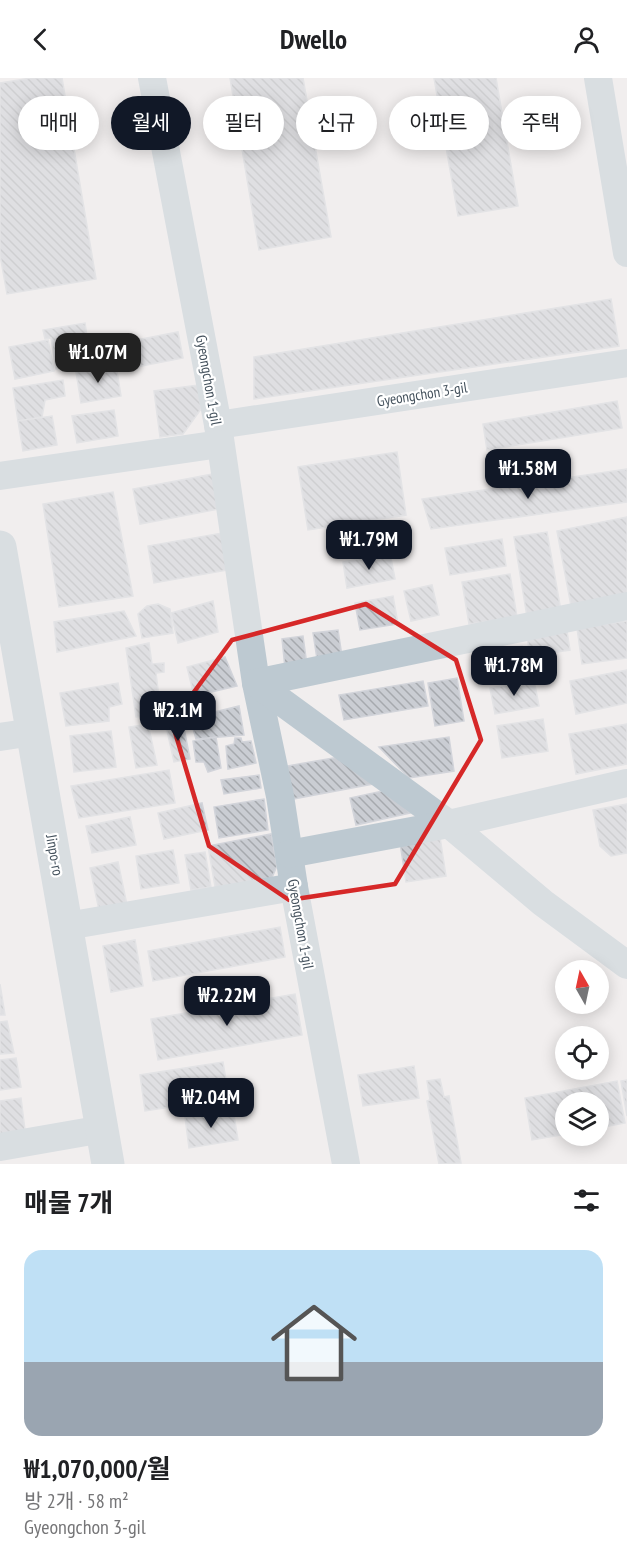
<!DOCTYPE html>
<html lang="ko">
<head>
<meta charset="utf-8">
<style>
  :root { --surface:#fff; --page:#f6f6f6; --text:#202124; --muted:#757577; --line:#e0e0e0; --accent:#111827 }
  body { margin:0; font-family:"PT Sans Narrow","Noto Sans KR",sans-serif; background:var(--page); color:var(--text); height:100vh; display:flex; flex-direction:column; font-size:22px; white-space:nowrap }
  * { box-sizing:border-box; margin:0 }
  p { font-size:20px; color:var(--muted) }
  .icon { flex:none; width:33px; height:33px; fill:none; stroke:currentColor; stroke-width:2; stroke-linecap:round; stroke-linejoin:round }
  .map { position:relative; height:1086px; overflow:hidden }
  .side { display:flex; flex-direction:column; background:var(--surface); flex:1 }
  .side>* { flex:none }
  .banner { position:absolute; left:18px; top:18px; width:591px; height:54px; display:flex; gap:12px }
  .needle { width:39px; rotate:351deg }
  .controls { position:absolute; left:555px; top:882px; display:grid; gap:12px }
  .controls a { display:grid; place-items:center; width:54px; height:54px; border-radius:50%; background:var(--surface); box-shadow:0 3px 15px #0003; font-size:30px }
  .price { position:absolute; translate:-50% -51px; padding:0 14px; border-radius:12px; background:var(--accent); color:#fff; font-size:20px; line-height:39px; filter:drop-shadow(0 2px 3px #0008) }
  .price::after { content:''; position:absolute; left:50%; top:36px; width:18px; height:14px; margin-left:-9px; background:inherit; clip-path:polygon(0 0,100% 0,50% 100%) }
  .price.current { background:#222; color:#fff }
  ul { padding:0; list-style:none }
  li { display:grid; align-content:center; gap:12px; height:318px; padding:0 24px }
  li+li { border-top:2px solid var(--line) }
  li span { display:grid; place-items:center; height:186px; border-radius:18px; color:#555 }
  li>.icon { margin-inline-start:auto }
  span .icon { width:108px; height:108px; fill:#fffc; stroke-width:1 }
  li b { font-size:26px }
  h2 { display:flex; justify-content:space-between; align-items:center; height:72px; padding:0 24px; font-size:26px }
  .tag { padding:0 21px; border-radius:27px; background:var(--surface); box-shadow:0 3px 15px #0003; font-size:21px; line-height:54px }
  .tag.current { background:var(--accent); color:#fff }
  header { display:flex; justify-content:space-between; align-items:center; height:78px; padding:0 24px; background:var(--surface); font-size:27px; font-weight:800 }
  .map>svg:first-child { display:block }
</style>
</head>
<body>
<header><svg class="icon" aria-label="back" viewBox="0 0 24 24"><path d="M15 5l-7 7 7 7"/></svg>Dwello<svg class="icon" aria-label="person" viewBox="0 0 24 24"><circle cx="12" cy="8" r="4"/><path d="M4 21q1-7 8-7t8 7"/></svg></header>
<div class="map">
<svg width="627" height="1086" viewBox="0 0 627 1086">
  <defs>
    <pattern id="building-back-hatch" width="6" height="6" patternUnits="userSpaceOnUse" patternTransform="scale(1.5)"><rect width="6" height="6" fill="#cacdd3"/><path d="M-1 5l2 2M0 0l6 6M5-1l2 2" fill="none" stroke="#a6a9ae"/></pattern>
  </defs>
  <rect width="100%" height="100%" fill="#f1eeee"/>
  <!-- building -->
  <g fill="url(#building-back-hatch)" stroke="#d2d4da" stroke-width="1.5">
    <path d="M 31,0 L 62,0 L 96,201 L 7,216 L 0,177 L 0,5 Z"/>
    <path d="M 230,0 L 303,0 L 331,159 L 259,172 Z"/>
    <path d="M 434,0 L 496,0 L 518,128 L 458,138 Z"/>
    <path d="M 611,221 L 619,268 L 254,321 L 254,279 Z"/>
    <path d="M 85,245 L 91,285 L 56,291 L 51,260 L 45,261 L 43,252 Z"/>
    <path d="M 178,254 L 183,280 L 136,289 L 131,263 Z"/>
    <path d="M 48,262 L 54,293 L 15,301 L 9,269 Z"/>
    <path d="M 116,287 L 121,318 L 81,325 L 76,294 Z"/>
    <path d="M 63,302 L 65,318 L 45,322 L 42,339 L 18,343 L 13,310 Z"/>
    <path d="M 198,307 L 201,331 L 183,356 L 160,359 L 154,313 Z"/>
    <path d="M 617,323 L 622,350 L 487,372 L 483,346 Z"/>
    <path d="M 114,332 L 118,358 L 77,365 L 72,338 Z"/>
    <path d="M 52,338 L 57,367 L 23,373 L 18,343 Z"/>
    <path d="M 397,374 L 406,437 L 308,452 L 298,389 Z"/>
    <path d="M 627,391 L 627,424 L 431,451 L 422,421 Z"/>
    <path d="M 213,396 L 219,431 L 140,446 L 133,411 Z"/>
    <path d="M 113,414 L 133,518 L 59,529 L 43,426 Z"/>
    <path d="M 627,439 L 627,522 L 572,533 L 557,453 Z"/>
    <path d="M 547,454 L 561,533 L 527,539 L 514,459 Z"/>
    <path d="M 222,455 L 228,492 L 154,505 L 148,468 Z"/>
    <path d="M 502,461 L 506,488 L 450,497 L 445,470 Z"/>
    <path d="M 390,475 L 395,501 L 347,510 L 343,484 Z"/>
    <path d="M 510,496 L 517,539 L 469,546 L 462,504 Z"/>
    <path d="M 432,507 L 439,537 L 411,543 L 404,513 Z"/>
    <path d="M 393,518 L 398,546 L 360,552 L 355,525 Z"/>
    <path d="M 213,523 L 218,554 L 178,565 L 171,535 Z"/>
    <path d="M 158,526 L 170,531 L 173,555 L 142,560 L 138,536 L 147,528 Z"/>
    <path d="M 124,533 L 136,558 L 57,574 L 54,544 Z"/>
    <path d="M 627,543 L 627,580 L 582,586 L 577,550 Z"/>
    <path d="M 338,552 L 342,578 L 317,581 L 313,555 Z"/>
    <path d="M 567,553 L 570,572 L 530,578 L 527,559 Z"/>
    <path d="M 303,558 L 307,587 L 285,590 L 282,561 Z"/>
    <path d="M 149,565 L 152,586 L 164,585 L 164,594 L 156,595 L 161,636 L 136,639 L 126,570 Z"/>
    <path d="M 522,568 L 527,595 L 486,603 L 481,575 Z"/>
    <path d="M 225,579 L 237,608 L 194,618 L 187,589 Z"/>
    <path d="M 627,592 L 627,625 L 576,636 L 570,603 Z"/>
    <path d="M 457,600 L 464,643 L 435,648 L 428,605 Z"/>
    <path d="M 534,602 L 539,628 L 495,636 L 490,610 Z"/>
    <path d="M 423,603 L 428,628 L 344,642 L 339,617 Z"/>
    <path d="M 118,605 L 122,626 L 109,629 L 109,643 L 66,648 L 60,615 Z"/>
    <path d="M 239,628 L 244,657 L 196,661 L 190,640 Z"/>
    <path d="M 543,641 L 548,673 L 502,680 L 497,648 Z"/>
    <path d="M 183,645 L 190,681 L 174,684 L 166,648 Z"/>
    <path d="M 148,646 L 157,687 L 136,690 L 129,649 Z"/>
    <path d="M 627,646 L 627,686 L 576,696 L 569,656 Z"/>
    <path d="M 111,653 L 116,689 L 74,694 L 70,658 Z"/>
    <path d="M 216,659 L 221,690 L 208,694 L 204,684 L 196,684 L 193,663 Z"/>
    <path d="M 449,659 L 454,693 L 409,700 L 379,669 Z"/>
    <path d="M 235,660 L 241,660 L 242,664 L 251,663 L 256,685 L 228,691 L 226,668 L 234,666 Z"/>
    <path d="M 339,679 L 373,706 L 293,721 L 287,688 Z"/>
    <path d="M 169,692 L 175,725 L 79,740 L 71,708 Z"/>
    <path d="M 259,697 L 261,710 L 224,716 L 221,702 Z"/>
    <path d="M 387,712 L 410,735 L 356,747 L 350,720 Z"/>
    <path d="M 264,721 L 268,752 L 219,760 L 214,729 Z"/>
    <path d="M 202,725 L 208,752 L 164,761 L 158,735 Z"/>
    <path d="M 627,726 L 627,775 L 611,778 L 600,768 L 593,732 Z"/>
    <path d="M 130,739 L 136,767 L 92,775 L 86,748 Z"/>
    <path d="M 271,756 L 277,788 L 270,804 L 216,814 L 208,768 Z"/>
    <path d="M 440,759 L 446,798 L 406,804 L 400,765 Z"/>
    <path d="M 173,772 L 179,805 L 141,811 L 136,778 Z"/>
    <path d="M 205,774 L 211,809 L 191,812 L 185,777 Z"/>
    <path d="M 118,784 L 127,827 L 99,832 L 90,790 Z"/>
    <path d="M 280,849 L 285,879 L 153,903 L 148,873 Z"/>
    <path d="M 135,862 L 143,908 L 111,914 L 103,868 Z"/>
    <path d="M 0,906 L 5,937 L 0,937 Z"/>
    <path d="M 295,916 L 302,957 L 158,982 L 151,941 Z"/>
    <path d="M 7,943 L 14,975 L 0,976 L 0,944 Z"/>
    <path d="M 16,980 L 21,1009 L 0,1012 L 0,982 Z"/>
    <path d="M 223,984 L 229,1020 L 145,1033 L 140,997 Z"/>
    <path d="M 414,988 L 419,1020 L 363,1028 L 358,997 Z"/>
    <path d="M 440,1001 L 444,1019 L 449,1018 L 461,1085 L 439,1086 L 427,1023 L 430,1022 L 427,1003 Z"/>
    <path d="M 627,1002 L 627,1038 L 621,1003 Z"/>
    <path d="M 617,1003 L 625,1045 L 598,1050 L 598,1024 L 566,1024 L 566,1056 L 532,1062 L 525,1020 Z"/>
    <path d="M 21,1020 L 25,1052 L 0,1056 L 0,1023 Z"/>
    <path d="M 233,1031 L 238,1062 L 189,1070 L 185,1039 Z"/>
  </g>
  <g fill="none" stroke-linecap="round" stroke-linejoin="round">
    <!-- minor -->
    <g stroke="#bdc9d1" stroke-width="28">
      <path d="M 152,0 L 218,347 L 256,605 L 280,718 L 294,809 L 346,1086"/>
      <path d="M 598,0 L 627,175"/>
      <path d="M 218,347 L 627,285"/>
      <path d="M 0,398 L 220,366"/>
      <path d="M 627,528 L 256,605 L 449,746 L 543,825 L 627,887"/>
      <path d="M 0,659 L 33,654"/>
      <path d="M 289,776 L 449,746 L 627,705"/>
      <path d="M 67,848 L 294,809"/>
      <path d="M 0,1069 L 103,1051"/>
    </g>
    <!-- tertiary -->
    <path stroke="#bdc9d1" stroke-width="33" d="M 0,469 L 108,1086"/>
  </g>
  <!-- marked area -->
  <path d="M0 0H627V1086H0ZM 366,526 L 456,582 L 481,662 L 395,806 L 289,822 L 209,768 L 172,644 L 232,562 Z" fill="#f1eeee" fill-opacity=".55" fill-rule="evenodd"/>
  <path fill="none" stroke="#d62828" stroke-width="4.5" stroke-linejoin="round" d="M 366,526 L 456,582 L 481,662 L 395,806 L 289,822 L 209,768 L 172,644 L 232,562 Z"/>
  <g text-anchor="middle" dominant-baseline="central" stroke-width="4.5" stroke-linejoin="round" paint-order="stroke">
    <!-- street labels -->
    <g font-size="15" fill="#45525d" stroke="#fff">
      <text transform="translate(209 302) rotate(80)">Gyeongchon 1-gil</text>
      <text transform="translate(422 316) rotate(-9)">Gyeongchon 3-gil</text>
      <text transform="translate(55 777) rotate(80)">Jinpo-ro</text>
      <text transform="translate(301 846) rotate(80)">Gyeongchon 1-gil</text>
    </g>
  </g>
</svg>
<div class="controls">
<a><svg class="needle" viewBox="-14 -14 28 28"><path d="M0-13l5 13h-10z" fill="#e53935"/><path d="M0 13l5-13h-10z" fill="#757577"/></svg></a>
<a><svg class="icon" aria-label="locate" viewBox="0 0 24 24"><circle cx="12" cy="12" r="6"/><path d="M12 2v4M12 18v4M2 12h4M18 12h4"/></svg></a>
<a><svg class="icon" aria-label="layers" viewBox="0 0 24 24"><path d="M12 4l9 5-9 5-9-5zM3 14l9 5 9-5"/></svg></a>
</div>
<b class="price current" style="left:98px;top:306px">₩1.07M</b>
<b class="price" style="left:528px;top:422px">₩1.58M</b>
<b class="price" style="left:369px;top:493px">₩1.79M</b>
<b class="price" style="left:514px;top:619px">₩1.78M</b>
<b class="price" style="left:178px;top:664px">₩2.1M</b>
<b class="price" style="left:227px;top:949px">₩2.22M</b>
<b class="price" style="left:211px;top:1051px">₩2.04M</b>
<div class="banner">
<a class="tag">매매</a>
<a class="tag current">월세</a>
<a class="tag">필터</a>
<a class="tag">신규</a>
<a class="tag">아파트</a>
<a class="tag">주택</a>
</div>
</div>
<section class="side">
<h2>매물 7개<svg class="icon" aria-label="filters" viewBox="0 0 24 24"><path d="M4 7h16M4 17h16"/><circle cx="9" cy="7" r="2"/><circle cx="15" cy="17" r="2"/></svg></h2>
<ul>
<li><span style="background:linear-gradient(#bfe0f5 60%,#9aa5b1 0)"><svg class="icon" aria-label="home" viewBox="0 0 24 24"><path d="M3 11l9-7 9 7M6 9v11h12V9"/></svg></span><div><b>₩1,070,000/월</b><p>방 2개 · 58 m²</p><p>Gyeongchon 3-gil</p></div></li>
</ul>
</section>
</body>
</html>
